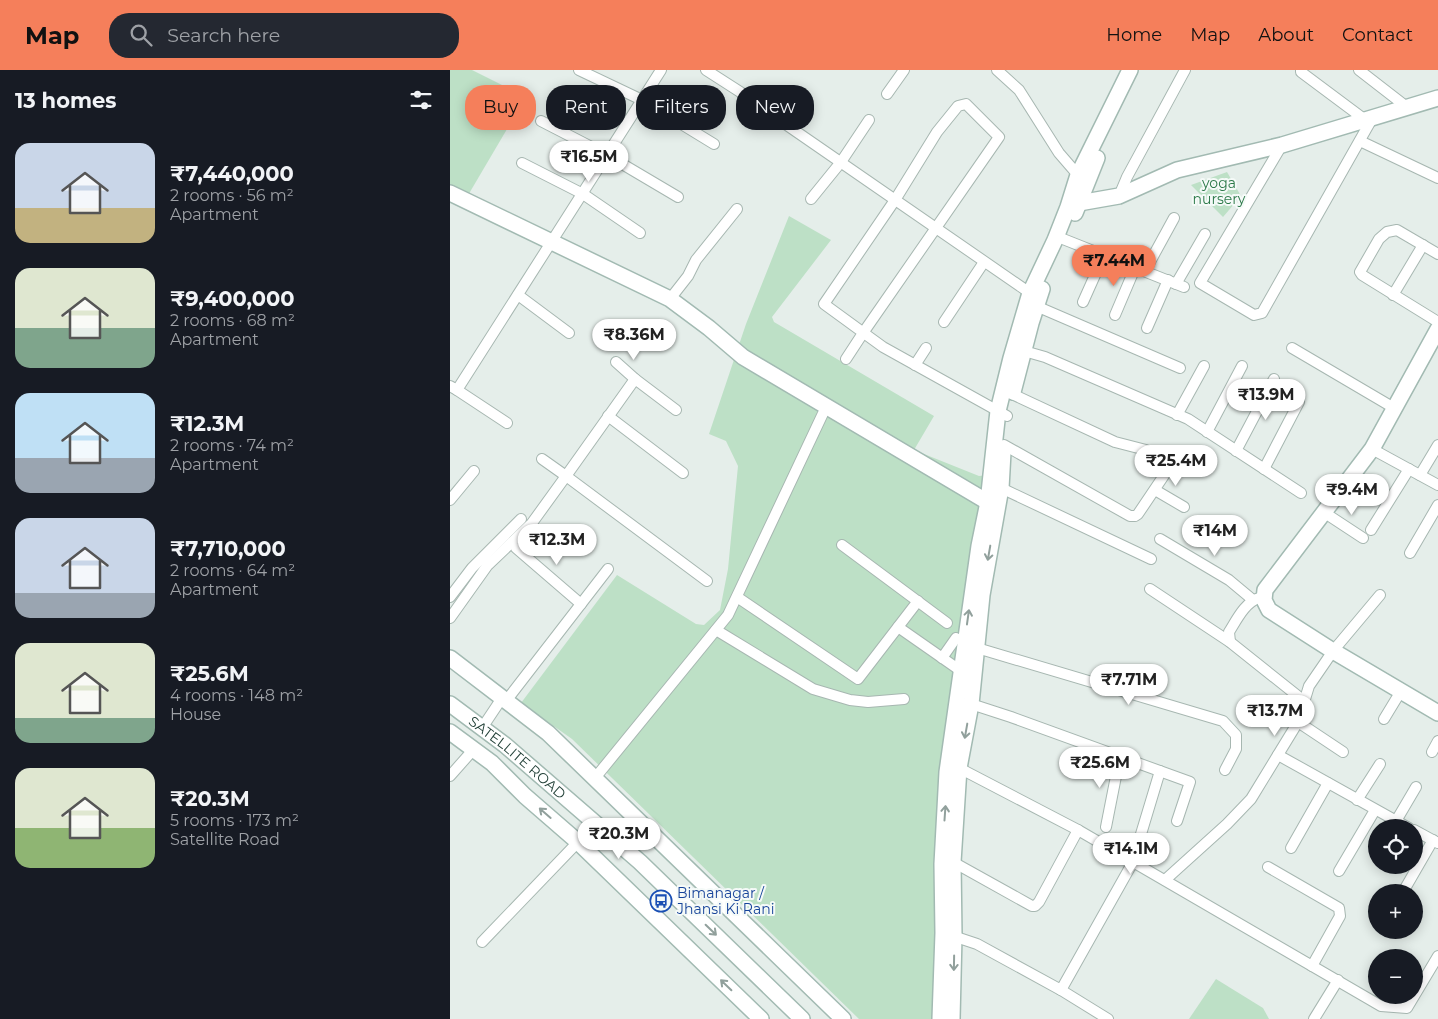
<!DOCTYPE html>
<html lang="en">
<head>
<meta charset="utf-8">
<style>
  :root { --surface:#171b24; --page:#242831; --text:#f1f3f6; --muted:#9ea1a6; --accent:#f57f5b }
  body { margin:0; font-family:Montserrat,sans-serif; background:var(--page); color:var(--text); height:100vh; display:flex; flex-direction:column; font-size:19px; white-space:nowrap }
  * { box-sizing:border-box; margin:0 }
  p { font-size:16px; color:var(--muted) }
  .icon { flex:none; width:28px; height:28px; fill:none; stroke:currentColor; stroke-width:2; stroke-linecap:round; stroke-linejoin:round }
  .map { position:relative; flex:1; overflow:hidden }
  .details { display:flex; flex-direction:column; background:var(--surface); width:450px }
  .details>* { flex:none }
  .top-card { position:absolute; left:15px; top:15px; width:475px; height:45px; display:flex; gap:10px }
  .tools { position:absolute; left:918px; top:749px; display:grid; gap:10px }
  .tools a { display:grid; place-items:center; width:55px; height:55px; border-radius:50%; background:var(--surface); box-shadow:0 2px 12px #0003; font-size:25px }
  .price { position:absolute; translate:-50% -42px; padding:0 11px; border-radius:18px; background:#fff; color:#222; font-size:16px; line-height:32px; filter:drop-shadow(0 1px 2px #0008) }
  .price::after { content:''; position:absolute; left:50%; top:30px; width:15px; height:11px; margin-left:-8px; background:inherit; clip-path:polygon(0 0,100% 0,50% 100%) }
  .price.selected { background:var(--accent); color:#111 }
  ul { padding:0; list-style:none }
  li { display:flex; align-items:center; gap:15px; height:125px; padding:0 15px }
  li span { display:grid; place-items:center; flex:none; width:140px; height:100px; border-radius:15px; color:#555 }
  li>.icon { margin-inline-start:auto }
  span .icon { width:60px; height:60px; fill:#fffc; stroke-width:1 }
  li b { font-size:21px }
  h2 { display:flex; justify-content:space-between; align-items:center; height:60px; padding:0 15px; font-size:21px }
  .chip { padding:0 18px; border-radius:20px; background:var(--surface); box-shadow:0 2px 12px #0003; font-size:18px; line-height:45px }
  .chip.selected { background:var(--accent); color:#111 }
  header { display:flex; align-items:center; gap:30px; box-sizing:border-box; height:70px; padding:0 25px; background:var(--accent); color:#111 }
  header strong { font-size:24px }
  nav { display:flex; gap:28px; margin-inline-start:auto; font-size:18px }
  .search { width:350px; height:45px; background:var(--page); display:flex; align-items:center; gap:12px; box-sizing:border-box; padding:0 18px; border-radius:20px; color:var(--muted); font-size:19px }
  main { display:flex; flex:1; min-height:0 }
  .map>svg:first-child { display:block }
</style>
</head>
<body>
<header>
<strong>Map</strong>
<div class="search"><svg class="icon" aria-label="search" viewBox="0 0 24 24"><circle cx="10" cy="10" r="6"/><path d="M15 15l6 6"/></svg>Search here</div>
<nav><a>Home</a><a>Map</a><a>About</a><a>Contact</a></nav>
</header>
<main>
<section class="details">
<h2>13 homes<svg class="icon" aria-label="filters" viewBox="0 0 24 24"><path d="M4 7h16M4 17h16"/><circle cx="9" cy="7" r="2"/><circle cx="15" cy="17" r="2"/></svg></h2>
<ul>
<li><span style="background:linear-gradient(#c9d6e8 65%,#c2b280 0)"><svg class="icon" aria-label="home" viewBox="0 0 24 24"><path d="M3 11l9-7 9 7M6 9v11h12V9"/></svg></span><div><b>₹7,440,000</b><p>2 rooms · 56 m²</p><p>Apartment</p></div></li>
<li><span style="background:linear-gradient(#dfe7d0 60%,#7fa58c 0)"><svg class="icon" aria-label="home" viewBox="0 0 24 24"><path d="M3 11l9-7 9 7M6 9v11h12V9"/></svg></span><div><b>₹9,400,000</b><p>2 rooms · 68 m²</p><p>Apartment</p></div></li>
<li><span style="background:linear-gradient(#bfe0f5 65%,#9aa5b1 0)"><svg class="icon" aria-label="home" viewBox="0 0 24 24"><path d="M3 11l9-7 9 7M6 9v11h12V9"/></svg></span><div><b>₹12.3M</b><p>2 rooms · 74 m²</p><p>Apartment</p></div></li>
<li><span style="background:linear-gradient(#c9d6e8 75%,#9aa5b1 0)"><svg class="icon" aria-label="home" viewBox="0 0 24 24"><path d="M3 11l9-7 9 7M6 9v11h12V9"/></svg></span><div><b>₹7,710,000</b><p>2 rooms · 64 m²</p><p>Apartment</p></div></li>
<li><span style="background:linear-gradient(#dfe7d0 75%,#7fa58c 0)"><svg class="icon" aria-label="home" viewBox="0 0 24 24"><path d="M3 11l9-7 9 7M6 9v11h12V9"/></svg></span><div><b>₹25.6M</b><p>4 rooms · 148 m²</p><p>House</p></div></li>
<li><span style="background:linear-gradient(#dfe7d0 60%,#8fb573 0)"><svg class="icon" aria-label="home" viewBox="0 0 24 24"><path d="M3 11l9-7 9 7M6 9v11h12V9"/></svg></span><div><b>₹20.3M</b><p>5 rooms · 173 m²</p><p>Satellite Road</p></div></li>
</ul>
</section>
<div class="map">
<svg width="988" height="949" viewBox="0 0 988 949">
  <rect width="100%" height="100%" fill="#e5eeea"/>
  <!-- green -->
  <g fill="#bde0c6">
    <path d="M 0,0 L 22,0 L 76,27 L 17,127 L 0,119 Z"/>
    <path d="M 777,102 L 791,126 L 773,147 L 741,115 Z"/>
    <path d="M 339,146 L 381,170 L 322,247 L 324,252 L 484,346 L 464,380 L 529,406 L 540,405 L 499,750 L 496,949 L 409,949 L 122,669 L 71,633 L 167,505 L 246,554 L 254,555 L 270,540 L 278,499 L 288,396 L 276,371 L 259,364 L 296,254 Z"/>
    <path d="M 766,909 L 813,938 L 819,949 L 739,949 Z"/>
  </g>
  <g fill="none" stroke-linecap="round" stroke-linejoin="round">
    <!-- street casing -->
    <g stroke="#a7b7b1" stroke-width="12">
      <g id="street">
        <path d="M 129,0 L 192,30 L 264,74"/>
        <path d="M 256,0 L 298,27"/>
        <path d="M 547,0 L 569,20 L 609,83 L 628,105"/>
        <path d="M 851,0 L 851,2 L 914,49"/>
        <path d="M 909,0 L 958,38"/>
        <path d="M 437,24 L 454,0"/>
        <path d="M 328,49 L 580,223"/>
        <path d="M 91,51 L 157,85 L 228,127"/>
        <path d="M 910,71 L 988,108"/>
        <path d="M 832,75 L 750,213 L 804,245 L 812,243 L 923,47"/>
        <path d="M 72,93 L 133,124 L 190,163"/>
        <path d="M 669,126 L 677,107 L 735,0"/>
        <path d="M 361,129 L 391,92 L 419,50"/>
        <path d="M 613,169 L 734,217"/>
        <path d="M 988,184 L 947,160 L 937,162 L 929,169 L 910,202 L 912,205 L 988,252"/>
        <path d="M 695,201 L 724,148"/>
        <path d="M 726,214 L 755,164"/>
        <path d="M 68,225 L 119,263"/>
        <path d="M 943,225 L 973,175"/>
        <path d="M 220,229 L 238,206 L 246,190 L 287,139"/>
        <path d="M 633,232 L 654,185"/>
        <path d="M 586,236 L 730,298"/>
        <path d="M 665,245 L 685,198"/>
        <path d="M 494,252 L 534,192"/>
        <path d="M 697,258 L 718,210"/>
        <path d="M 842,278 L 944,338"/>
        <path d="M 574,281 L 595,287 L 738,349 L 851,423"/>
        <path d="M 396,289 L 413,263 L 549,67 L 516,34 L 508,36 L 487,62 L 445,130 L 374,234 L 433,277 L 557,346"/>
        <path d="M 166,292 L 185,309"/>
        <path d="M 465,295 L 476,278"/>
        <path d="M 0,316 L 7,320 L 211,0"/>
        <path d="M 7,320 L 57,353"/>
        <path d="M 562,324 L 665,372 L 696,380"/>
        <path d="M 226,340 L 185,309 L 116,406 L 257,511"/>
        <path d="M 727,345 L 754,296"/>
        <path d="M 158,346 L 233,403"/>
        <path d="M 757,362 L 792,296"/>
        <path d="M 554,375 L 680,446 L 685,446 L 688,444 L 723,392 C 734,386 744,396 753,401"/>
        <path d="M 922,379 L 988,415"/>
        <path d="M 786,381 L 824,309"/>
        <path d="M 814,399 L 849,332"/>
        <path d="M 970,405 L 988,375"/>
        <path d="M 551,418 L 701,489"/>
        <path d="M 705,420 L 734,437"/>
        <path d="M 0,430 L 24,401"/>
        <path d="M 878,445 L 913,468"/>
        <path d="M 921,460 L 959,399"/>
        <path d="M 710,469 L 779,510 L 803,530"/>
        <path d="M 392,475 L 497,553"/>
        <path d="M 66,478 L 131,534"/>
        <path d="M 960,483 L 988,435"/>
        <path d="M 700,519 L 780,572 L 854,631"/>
        <path d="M 0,527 L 22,498 L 71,449"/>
        <path d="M 287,527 L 408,609 L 468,531"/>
        <path d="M 0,548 L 37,496 L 82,453 L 116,406 L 92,389"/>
        <path d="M 448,557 L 511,601"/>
        <path d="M 266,560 L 363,619 L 400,630 L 418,632 L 454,629"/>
        <path d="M 780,572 L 779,562 C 786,551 795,532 809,528"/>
        <path d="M 527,578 L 773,651 L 786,665 L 786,679 L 775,700"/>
        <path d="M 492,588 L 506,568"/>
        <path d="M 56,631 L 158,499"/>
        <path d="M 521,634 L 561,647 L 740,712 L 727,751"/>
        <path d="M 934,649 L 951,621"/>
        <path d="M 848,652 L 893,682"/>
        <path d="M 32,658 L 52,628"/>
        <path d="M 982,682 L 988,671"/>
        <path d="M 828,685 L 959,758"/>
        <path d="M 509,698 L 628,760 L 931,936 L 957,938 L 988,886"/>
        <path d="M 0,706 L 23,680"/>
        <path d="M 145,708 L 278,545 L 376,337"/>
        <path d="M 907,730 L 930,694"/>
        <path d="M 946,751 L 966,717"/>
        <path d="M 656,757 L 670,686"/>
        <path d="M 964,760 L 988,773"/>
        <path d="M 841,778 L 878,713"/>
        <path d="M 685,784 L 710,701"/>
        <path d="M 503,792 L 582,836 L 585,836 L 589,832 L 628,760"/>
        <path d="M 818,797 L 889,838 L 890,846 L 862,896"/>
        <path d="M 889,801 L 925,740"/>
        <path d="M 715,810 L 777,754 L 801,729 L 848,652 L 859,616 L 883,581 L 930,525"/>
        <path d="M 953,822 L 983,770"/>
        <path d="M 500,865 L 527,874 L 611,920 L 683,792"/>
        <path d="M 32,872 L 128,772"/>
        <path d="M 611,920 L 658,949"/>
        <path d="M 864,949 L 888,910"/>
      </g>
    </g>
    <!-- secondary casing -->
    <g stroke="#a2bab2" stroke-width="18">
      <g id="secondary">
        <path d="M 0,123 L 220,229 L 259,258 L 293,287 L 546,437"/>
        <path d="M 629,133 L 669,126 L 727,100 L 832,75 L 988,28"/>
        <path d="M 625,143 L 647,88"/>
        <path d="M 988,259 L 922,379 L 815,520 L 814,530 L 819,540 L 883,581 L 988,643"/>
        <path d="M 563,322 L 581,253 L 592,219"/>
        <path d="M 0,588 L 98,663 L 393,949"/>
        <path id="s1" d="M 0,634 L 55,675 L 190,792 L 352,949"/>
        <path d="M 0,662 L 42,693 L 75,726 L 128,772 L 311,949"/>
        <path d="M 490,949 L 493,863 L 492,794 L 497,702 L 529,476 L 538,432 L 548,341 L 561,288 L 580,223 L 605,170 L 618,137 L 628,105 L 680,0"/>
        <path d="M 502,949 L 504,866 L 503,792 L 509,698 L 521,634 L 532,525 L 551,418 L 553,382"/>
      </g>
    </g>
    <!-- street -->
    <use href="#street" stroke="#fff" stroke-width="10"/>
    <!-- secondary -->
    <use href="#secondary" stroke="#fff" stroke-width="15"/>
  </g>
  <!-- one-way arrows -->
  <defs><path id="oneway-shaft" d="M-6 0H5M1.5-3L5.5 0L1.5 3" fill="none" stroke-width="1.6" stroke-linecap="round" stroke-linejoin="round" transform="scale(1.25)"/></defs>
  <g stroke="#91a09c">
    <use href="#oneway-shaft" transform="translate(539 483) rotate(100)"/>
    <use href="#oneway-shaft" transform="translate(518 547) rotate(-82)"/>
    <use href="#oneway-shaft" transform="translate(516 661) rotate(100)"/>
    <use href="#oneway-shaft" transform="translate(95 743) rotate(-139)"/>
    <use href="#oneway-shaft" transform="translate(495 743) rotate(-86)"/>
    <use href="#oneway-shaft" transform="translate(261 860) rotate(44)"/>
    <use href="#oneway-shaft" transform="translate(504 893) rotate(91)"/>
    <use href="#oneway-shaft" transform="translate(276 915) rotate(-136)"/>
  </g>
  <!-- icons -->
  <defs>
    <g id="bus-ring" transform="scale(1.125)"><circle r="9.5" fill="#f5faf8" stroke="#1a4fb4" stroke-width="1.5"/><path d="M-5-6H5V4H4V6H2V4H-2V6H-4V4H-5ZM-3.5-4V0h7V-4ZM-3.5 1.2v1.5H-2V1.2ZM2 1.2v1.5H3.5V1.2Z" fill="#1a4fb4"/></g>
  </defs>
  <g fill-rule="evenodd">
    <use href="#bus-ring" x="211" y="831"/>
  </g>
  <g text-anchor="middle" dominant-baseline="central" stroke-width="4" stroke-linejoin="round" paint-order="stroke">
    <!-- park labels -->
    <g font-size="14" fill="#2c7949" stroke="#f5faf8">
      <text x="769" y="113">yoga<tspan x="769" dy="16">nursery</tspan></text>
    </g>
    <!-- street labels -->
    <g font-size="14" fill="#234138" stroke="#f5faf8">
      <text stroke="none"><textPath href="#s1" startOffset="86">SATELLITE ROAD</textPath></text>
    </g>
    <!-- transit labels -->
    <g font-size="14" fill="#164399" stroke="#f5faf8" text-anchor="start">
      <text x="227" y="823">Bimanagar /<tspan x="227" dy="16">Jhansi Ki Rani</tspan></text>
    </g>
  </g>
</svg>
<div class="tools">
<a><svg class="icon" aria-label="locate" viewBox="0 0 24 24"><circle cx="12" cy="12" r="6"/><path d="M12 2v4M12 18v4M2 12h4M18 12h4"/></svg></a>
<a>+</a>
<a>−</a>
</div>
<b class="price" style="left:139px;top:113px">₹16.5M</b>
<b class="price selected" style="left:664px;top:217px">₹7.44M</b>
<b class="price" style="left:184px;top:291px">₹8.36M</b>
<b class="price" style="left:816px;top:351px">₹13.9M</b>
<b class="price" style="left:726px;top:417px">₹25.4M</b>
<b class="price" style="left:902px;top:446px">₹9.4M</b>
<b class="price" style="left:765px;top:487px">₹14M</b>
<b class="price" style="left:107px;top:496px">₹12.3M</b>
<b class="price" style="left:679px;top:636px">₹7.71M</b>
<b class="price" style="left:825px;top:667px">₹13.7M</b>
<b class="price" style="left:650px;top:719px">₹25.6M</b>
<b class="price" style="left:169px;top:790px">₹20.3M</b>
<b class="price" style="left:681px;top:805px">₹14.1M</b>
<div class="top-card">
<a class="chip selected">Buy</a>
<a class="chip">Rent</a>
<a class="chip">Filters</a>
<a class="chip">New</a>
</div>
</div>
</main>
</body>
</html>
